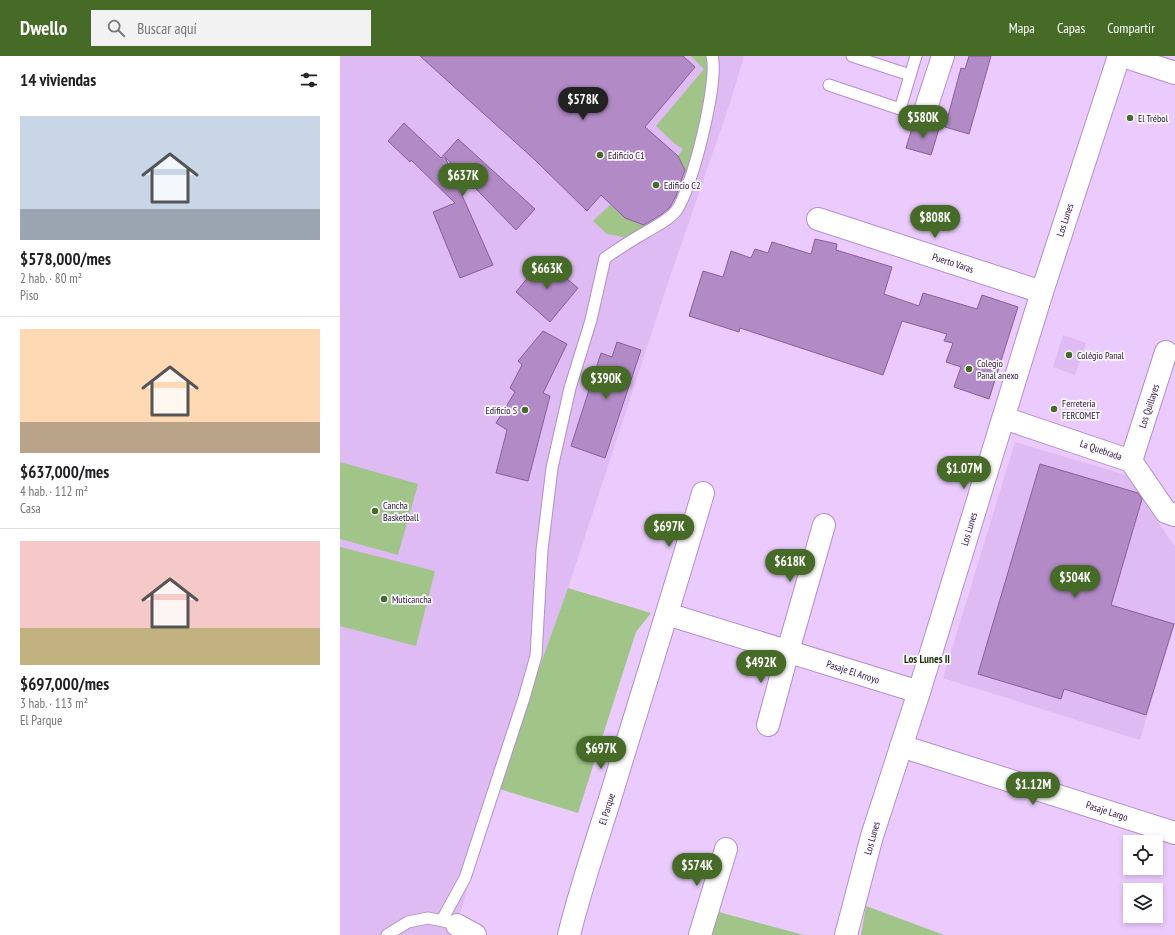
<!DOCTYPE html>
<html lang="es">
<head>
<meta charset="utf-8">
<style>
  :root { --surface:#fff; --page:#f2f2f2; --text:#202124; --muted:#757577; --line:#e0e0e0; --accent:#456b26 }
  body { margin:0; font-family:"PT Sans Narrow",sans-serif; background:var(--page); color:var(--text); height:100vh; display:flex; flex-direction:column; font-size:15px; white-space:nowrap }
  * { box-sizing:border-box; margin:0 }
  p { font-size:13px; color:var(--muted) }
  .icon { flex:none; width:22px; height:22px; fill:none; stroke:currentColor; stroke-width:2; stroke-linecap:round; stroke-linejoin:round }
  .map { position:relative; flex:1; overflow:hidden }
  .details { display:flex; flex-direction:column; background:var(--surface); width:340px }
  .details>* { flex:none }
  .controls { position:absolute; left:783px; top:779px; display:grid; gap:8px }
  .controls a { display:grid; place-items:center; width:40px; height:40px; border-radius:0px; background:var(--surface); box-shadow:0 2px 6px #0003; font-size:20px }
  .price { position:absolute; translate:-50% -34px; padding:0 9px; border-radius:14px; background:var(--accent); color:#fff; font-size:13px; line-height:26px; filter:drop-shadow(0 1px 2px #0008) }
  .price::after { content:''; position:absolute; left:50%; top:24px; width:12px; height:9px; margin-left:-6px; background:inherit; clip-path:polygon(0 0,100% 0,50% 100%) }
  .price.on { background:#222; color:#fff }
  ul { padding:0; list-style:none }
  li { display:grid; align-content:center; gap:8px; height:212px; padding:0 20px }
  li+li { border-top:1px solid var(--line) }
  li span { display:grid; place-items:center; height:124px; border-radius:0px; color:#555 }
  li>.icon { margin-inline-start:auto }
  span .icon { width:72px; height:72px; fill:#fffc; stroke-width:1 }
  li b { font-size:17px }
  h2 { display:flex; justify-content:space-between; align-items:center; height:48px; padding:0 20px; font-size:17px }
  header { display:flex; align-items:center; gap:24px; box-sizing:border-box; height:56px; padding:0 20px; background:var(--accent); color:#fff }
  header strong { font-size:19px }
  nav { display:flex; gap:22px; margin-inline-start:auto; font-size:14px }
  .search { width:280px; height:36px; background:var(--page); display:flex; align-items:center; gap:10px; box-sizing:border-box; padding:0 14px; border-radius:0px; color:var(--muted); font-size:15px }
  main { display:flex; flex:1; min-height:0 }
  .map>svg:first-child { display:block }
</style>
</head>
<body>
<header>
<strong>Dwello</strong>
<div class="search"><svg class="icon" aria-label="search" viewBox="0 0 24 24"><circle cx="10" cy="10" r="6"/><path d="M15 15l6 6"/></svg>Buscar aquí</div>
<nav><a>Mapa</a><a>Capas</a><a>Compartir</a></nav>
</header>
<main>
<section class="details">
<h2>14 viviendas<svg class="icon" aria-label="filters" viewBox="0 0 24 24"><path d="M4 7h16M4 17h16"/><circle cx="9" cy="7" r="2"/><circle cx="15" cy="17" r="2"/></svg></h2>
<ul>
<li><span style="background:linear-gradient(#c9d6e8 75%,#9aa5b1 0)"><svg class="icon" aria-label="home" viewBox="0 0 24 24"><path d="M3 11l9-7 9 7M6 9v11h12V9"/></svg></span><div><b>$578,000/mes</b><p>2 hab. · 80 m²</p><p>Piso</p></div></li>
<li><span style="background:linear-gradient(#ffd9b3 75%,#b9a48a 0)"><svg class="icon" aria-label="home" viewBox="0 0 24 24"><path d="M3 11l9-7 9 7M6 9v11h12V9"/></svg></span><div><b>$637,000/mes</b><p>4 hab. · 112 m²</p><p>Casa</p></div></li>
<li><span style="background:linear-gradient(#f6c9c9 70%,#c2b280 0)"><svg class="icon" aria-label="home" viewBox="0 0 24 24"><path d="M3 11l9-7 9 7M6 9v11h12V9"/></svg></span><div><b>$697,000/mes</b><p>3 hab. · 113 m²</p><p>El Parque</p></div></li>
</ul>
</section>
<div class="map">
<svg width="835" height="879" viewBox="0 0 835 879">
  <rect width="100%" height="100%" fill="#ebcbfe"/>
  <!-- built -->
  <g fill="#debbf2">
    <path d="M 0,0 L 404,0 L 391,44 L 329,224 L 228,532 L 156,732 L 114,879 L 0,879 Z"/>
    <path d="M 723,279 L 746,287 L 735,319 L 713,311 Z"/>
    <path d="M 675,386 L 786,419 L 835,491 L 835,567 L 800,684 L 603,622 Z"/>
  </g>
  <!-- green -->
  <g fill="#a1c589">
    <path d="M 351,0 L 369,0 L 372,9 L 373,38 L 370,61 L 353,124 L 339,154 L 328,165 L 311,176 L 290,182 L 267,178 L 253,165 L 270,149 L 285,162 L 308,170 L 323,164 L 334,155 L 347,129 L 345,115 L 338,100 L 343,93 L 334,87 L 316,70 L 364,13 Z"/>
    <path d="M 0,406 L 78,428 L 58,499 L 0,483 Z"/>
    <path d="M 0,491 L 95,515 L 76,590 L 0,570 Z"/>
    <path d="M 228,532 L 311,557 L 296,576 L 238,757 L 156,732 Z"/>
    <path d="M 526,850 L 604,879 L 521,879 Z"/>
    <path d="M 375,855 L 464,879 L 369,879 Z"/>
  </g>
  <!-- building -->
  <g fill="#b18ac6" stroke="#866099">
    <path d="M 80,0 L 343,0 L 355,11 L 305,71 L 338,100 L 345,114 L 336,140 L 330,151 L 322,158 L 304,169 L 285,162 L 261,139 L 247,155 L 195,104 Z"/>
    <path d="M 629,0 L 651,0 L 629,78 L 605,71 L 621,12 L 625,13 Z"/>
    <path d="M 574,66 L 580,70 L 588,69 L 599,73 L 591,99 L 566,92 Z"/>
    <path d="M 64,67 L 101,102 L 118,83 L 195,153 L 176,174 L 105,101 L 153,209 L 120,222 L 93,156 L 115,147 L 71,104 L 70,106 L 48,85 Z"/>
    <path d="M 475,183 L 497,188 L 496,194 L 552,211 L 544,238 L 579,250 L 583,237 L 637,253 L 642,239 L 678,251 L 649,343 L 614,331 L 621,311 L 606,306 L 613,287 L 604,285 L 607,278 L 562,265 L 543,319 L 400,272 L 399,276 L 349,260 L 363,215 L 383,221 L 391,195 L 411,202 L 415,193 L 428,197 L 432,186 L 471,198 Z"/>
    <path d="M 203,203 L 238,232 L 210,266 L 176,236 Z"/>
    <path d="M 203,275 L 227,288 L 203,337 L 210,340 L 188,425 L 156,417 L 167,374 L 156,367 L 175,336 L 170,332 L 182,309 L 178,305 Z"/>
    <path d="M 277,286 L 301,294 L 265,402 L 231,390 L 261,297 L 272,301 Z"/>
    <path d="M 700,408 L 798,437 L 802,443 L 771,549 L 834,568 L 806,659 L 724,633 L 721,643 L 638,618 Z"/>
  </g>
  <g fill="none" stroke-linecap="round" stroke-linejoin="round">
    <!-- lane casing -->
    <g stroke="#b58eca" stroke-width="13">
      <g id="lane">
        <path d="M 512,0 L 570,19"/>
        <path d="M 489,29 L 560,53 L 576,0"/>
        <path d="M 102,864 L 125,822 L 184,642 L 196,600 L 202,494 L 212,412 L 230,332 L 251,264 L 265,202 C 278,193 292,184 306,176 C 316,170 329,164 336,155 C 352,134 379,25 372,0"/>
        <path d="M 47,879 L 68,866 L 88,862 L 108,866"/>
      </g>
    </g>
    <!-- street casing -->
    <g stroke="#b58eca" stroke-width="24">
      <g id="street">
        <path d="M 783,0 L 835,17"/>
        <path d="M 584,58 L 603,0"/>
        <path d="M 478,163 L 702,236"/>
        <path d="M 664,362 L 791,405 L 826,456 L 835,459"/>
        <path d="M 791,405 L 826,296"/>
        <path d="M 327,558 L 579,636"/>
        <path d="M 428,669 L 448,595 L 484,469"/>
        <path d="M 561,690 L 835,777"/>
        <path d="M 117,869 L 135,879"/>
        <path d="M 229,879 C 240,834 255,790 269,746 C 300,643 333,540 363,437"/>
        <path d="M 360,879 L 386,793"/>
      </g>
    </g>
    <!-- secondary casing -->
    <g stroke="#b58eca" stroke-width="24">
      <path id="secondary" d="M 506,879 L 532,780 L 579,636 L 702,236 L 779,0"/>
    </g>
    <!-- lane -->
    <use href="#lane" stroke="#fff" stroke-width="11"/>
    <!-- street -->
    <use href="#street" stroke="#fff" stroke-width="22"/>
    <!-- secondary -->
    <use href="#secondary" stroke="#fff" stroke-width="22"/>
  </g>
  <!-- markers -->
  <g fill="#456b26" stroke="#fcf8ff" stroke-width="1.5">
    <circle cx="790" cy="62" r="4"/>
    <circle cx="260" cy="99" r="4"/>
    <circle cx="316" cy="129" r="4"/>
    <circle cx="729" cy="299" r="4"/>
    <circle cx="629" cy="313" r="4"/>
    <circle cx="714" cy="353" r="4"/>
    <circle cx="185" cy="354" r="4"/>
    <circle cx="35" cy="455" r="4"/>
    <circle cx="44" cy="543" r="4"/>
  </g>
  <g text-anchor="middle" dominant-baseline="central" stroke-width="3.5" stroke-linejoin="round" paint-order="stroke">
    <!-- poi labels -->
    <g font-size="10" fill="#26162e" stroke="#fcf8ff" text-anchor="start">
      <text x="798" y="62">El Trébol</text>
      <text x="268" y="99">Edificio C1</text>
      <text x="324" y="129">Edificio C2</text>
      <text x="737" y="299">Colégio Panal</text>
      <text x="637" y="307">Colegio<tspan x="637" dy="12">Panal anexo</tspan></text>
      <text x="722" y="347">Ferreteria<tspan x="722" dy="12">FERCOMET</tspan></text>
      <text x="177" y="354" text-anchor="end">Edificio S</text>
      <text x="43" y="449">Cancha<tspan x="43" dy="12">Basketball</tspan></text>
      <text x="52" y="543">Muticancha</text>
    </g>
    <!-- street labels -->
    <g font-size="10" fill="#26162e" stroke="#fcf8ff">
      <text transform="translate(725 164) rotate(-72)">Los Lunes</text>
      <text transform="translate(613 207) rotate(18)">Puerto Varas</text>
      <text transform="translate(809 350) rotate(-72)">Los Quillayes</text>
      <text transform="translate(761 394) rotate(19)">La Quebrada</text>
      <text transform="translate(629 473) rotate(-73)">Los Lunes</text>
      <text transform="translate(513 616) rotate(18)">Pasaje El Arroyo</text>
      <text transform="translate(267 753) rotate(-73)">El Parque</text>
      <text transform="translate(767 755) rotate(18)">Pasaje Largo</text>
      <text transform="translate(532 782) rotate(-74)">Los Lunes</text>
    </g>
    <!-- neighbourhood labels -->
    <g font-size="11" font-weight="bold" fill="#193201" stroke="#fcf8ff">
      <text x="587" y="603">Los Lunes II</text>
    </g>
  </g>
</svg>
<div class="controls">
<a><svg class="icon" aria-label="locate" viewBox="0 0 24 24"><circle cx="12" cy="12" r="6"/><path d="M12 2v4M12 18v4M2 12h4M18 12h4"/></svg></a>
<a><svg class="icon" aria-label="layers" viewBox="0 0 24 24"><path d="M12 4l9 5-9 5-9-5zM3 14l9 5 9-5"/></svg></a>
</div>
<b class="price on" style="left:243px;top:65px">$578K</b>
<b class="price" style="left:583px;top:83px">$580K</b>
<b class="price" style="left:123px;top:141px">$637K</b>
<b class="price" style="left:595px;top:183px">$808K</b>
<b class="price" style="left:207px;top:234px">$663K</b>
<b class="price" style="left:266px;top:344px">$390K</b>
<b class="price" style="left:624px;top:434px">$1.07M</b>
<b class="price" style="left:329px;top:492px">$697K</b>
<b class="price" style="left:450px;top:527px">$618K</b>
<b class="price" style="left:735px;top:543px">$504K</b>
<b class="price" style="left:421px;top:628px">$492K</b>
<b class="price" style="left:261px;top:714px">$697K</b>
<b class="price" style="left:693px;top:750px">$1.12M</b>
<b class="price" style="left:357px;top:831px">$574K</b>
</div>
</main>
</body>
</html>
